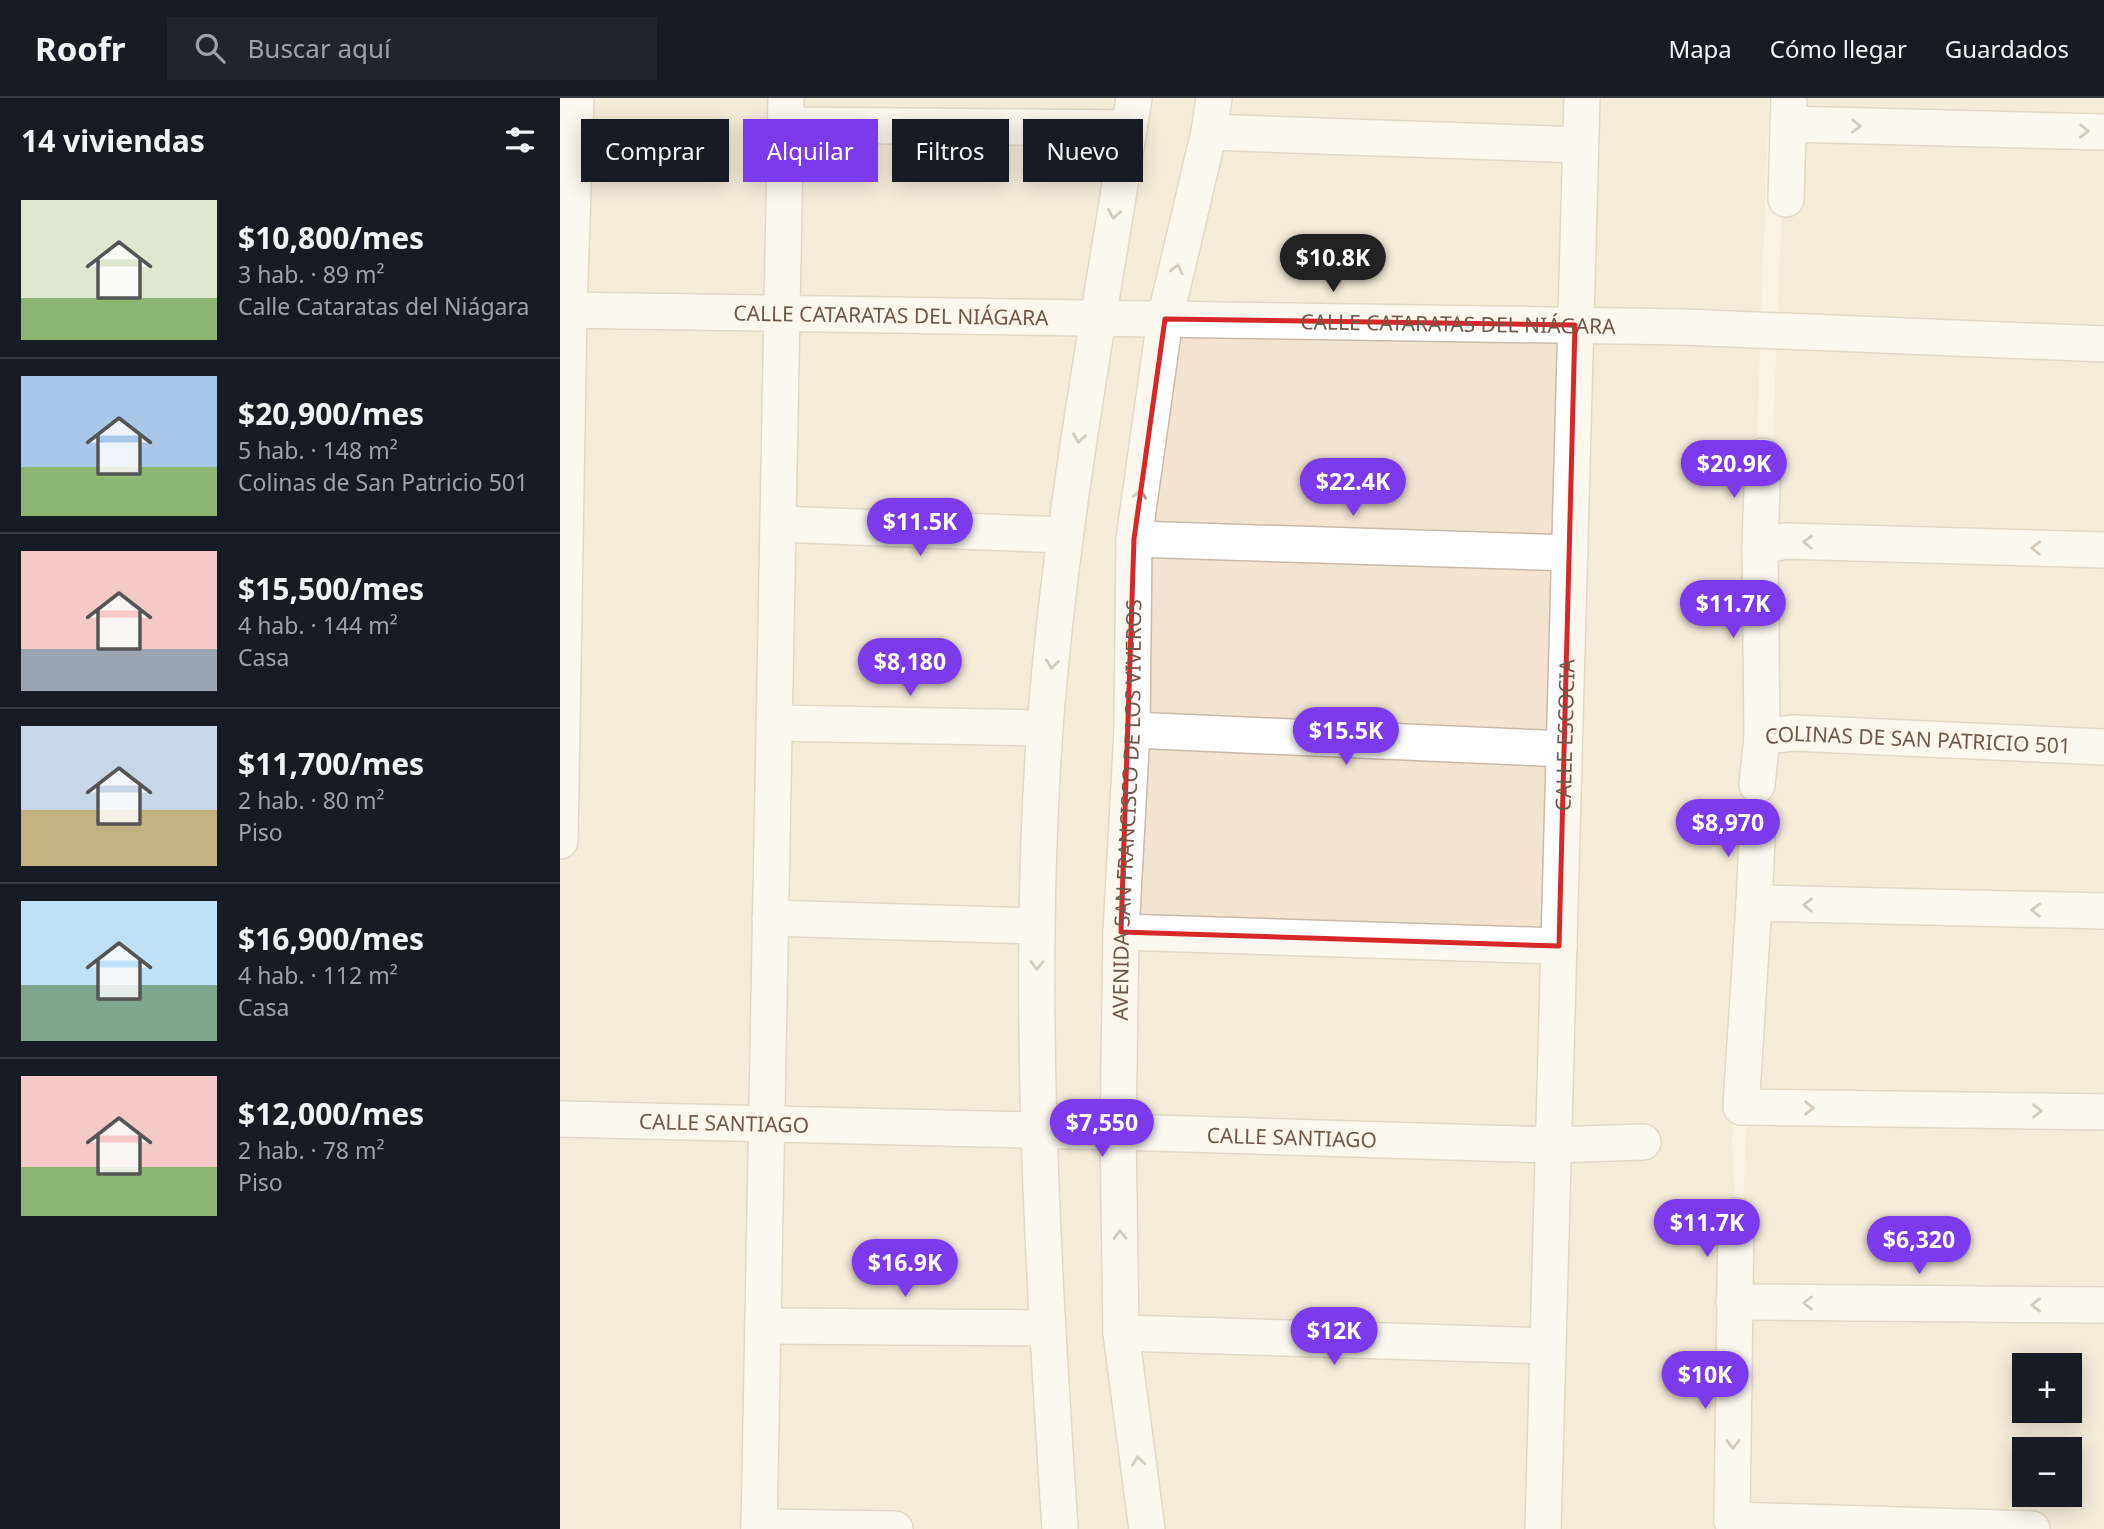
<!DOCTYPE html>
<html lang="es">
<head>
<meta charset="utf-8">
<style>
  :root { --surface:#171b24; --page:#20242c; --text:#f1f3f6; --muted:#9ea1a6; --line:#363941; --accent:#7c3aed }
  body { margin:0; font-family:"Noto Sans",sans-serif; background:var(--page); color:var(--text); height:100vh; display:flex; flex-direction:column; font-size:26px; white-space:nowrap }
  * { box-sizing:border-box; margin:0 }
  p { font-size:23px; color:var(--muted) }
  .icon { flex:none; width:38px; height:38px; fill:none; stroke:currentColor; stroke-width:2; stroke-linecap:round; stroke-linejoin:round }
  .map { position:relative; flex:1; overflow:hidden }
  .side { display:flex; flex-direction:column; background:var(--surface); width:560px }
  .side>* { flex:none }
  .banner { position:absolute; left:21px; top:21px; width:665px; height:63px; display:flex; gap:14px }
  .controls { position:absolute; left:1452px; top:1255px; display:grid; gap:14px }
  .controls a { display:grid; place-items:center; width:70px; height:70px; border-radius:0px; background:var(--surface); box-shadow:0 4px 18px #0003; font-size:35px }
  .price { position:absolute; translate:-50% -60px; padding:0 16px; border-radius:24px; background:var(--accent); color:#fff; font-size:23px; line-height:46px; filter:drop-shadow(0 2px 4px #0008) }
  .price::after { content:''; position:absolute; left:50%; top:42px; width:21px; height:16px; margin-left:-10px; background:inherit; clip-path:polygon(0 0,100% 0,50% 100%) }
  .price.active { background:#222; color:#fff }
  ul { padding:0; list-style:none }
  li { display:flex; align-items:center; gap:21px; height:175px; padding:0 21px }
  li+li { border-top:2px solid var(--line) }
  li span { display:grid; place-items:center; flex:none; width:196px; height:140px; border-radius:0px; color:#555 }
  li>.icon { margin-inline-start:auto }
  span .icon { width:84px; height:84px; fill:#fffc; stroke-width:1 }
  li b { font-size:30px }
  h2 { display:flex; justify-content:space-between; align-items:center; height:84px; padding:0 21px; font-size:30px }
  .tag { padding:0 24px; border-radius:0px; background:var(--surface); box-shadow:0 4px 18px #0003; font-size:24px; line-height:63px }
  .tag.active { background:var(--accent); color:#fff }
  header { display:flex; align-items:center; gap:42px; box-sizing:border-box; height:98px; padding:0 35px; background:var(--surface); border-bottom:2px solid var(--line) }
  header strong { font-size:33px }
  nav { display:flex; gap:38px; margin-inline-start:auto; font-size:24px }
  .search { width:490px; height:63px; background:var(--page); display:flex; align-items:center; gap:18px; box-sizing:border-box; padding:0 24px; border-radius:0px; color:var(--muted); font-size:26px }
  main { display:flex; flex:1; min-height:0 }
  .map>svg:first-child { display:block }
</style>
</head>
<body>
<header>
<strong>Roofr</strong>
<div class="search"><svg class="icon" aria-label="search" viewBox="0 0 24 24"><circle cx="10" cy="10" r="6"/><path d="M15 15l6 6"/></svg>Buscar aquí</div>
<nav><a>Mapa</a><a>Cómo llegar</a><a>Guardados</a></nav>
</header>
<main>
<section class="side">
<h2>14 viviendas<svg class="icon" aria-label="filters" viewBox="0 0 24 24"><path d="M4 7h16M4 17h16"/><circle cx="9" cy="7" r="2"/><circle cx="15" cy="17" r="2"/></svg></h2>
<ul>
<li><span style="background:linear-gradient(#dfe7d0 70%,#8fb573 0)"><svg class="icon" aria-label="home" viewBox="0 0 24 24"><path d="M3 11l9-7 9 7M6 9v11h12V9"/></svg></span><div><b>$10,800/mes</b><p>3 hab. · 89 m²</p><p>Calle Cataratas del Niágara</p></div></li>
<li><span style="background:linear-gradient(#a9c7e8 65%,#8fb573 0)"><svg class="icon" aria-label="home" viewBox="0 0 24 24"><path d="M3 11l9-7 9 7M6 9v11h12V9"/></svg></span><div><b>$20,900/mes</b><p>5 hab. · 148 m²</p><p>Colinas de San Patricio 501</p></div></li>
<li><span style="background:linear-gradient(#f6c9c9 70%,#9aa5b1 0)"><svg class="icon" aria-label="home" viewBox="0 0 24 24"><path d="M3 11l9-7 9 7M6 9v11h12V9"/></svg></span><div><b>$15,500/mes</b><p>4 hab. · 144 m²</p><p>Casa</p></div></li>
<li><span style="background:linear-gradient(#c9d6e8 60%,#c2b280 0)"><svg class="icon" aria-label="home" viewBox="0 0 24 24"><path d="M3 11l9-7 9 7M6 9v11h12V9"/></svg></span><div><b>$11,700/mes</b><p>2 hab. · 80 m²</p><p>Piso</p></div></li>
<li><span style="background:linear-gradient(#bfe0f5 60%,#7fa58c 0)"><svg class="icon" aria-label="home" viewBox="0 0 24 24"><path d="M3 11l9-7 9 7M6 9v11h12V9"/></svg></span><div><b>$16,900/mes</b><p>4 hab. · 112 m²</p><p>Casa</p></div></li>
<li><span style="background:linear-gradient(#f6c9c9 65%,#8fb573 0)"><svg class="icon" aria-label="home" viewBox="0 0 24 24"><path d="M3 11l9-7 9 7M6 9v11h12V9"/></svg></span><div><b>$12,000/mes</b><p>2 hab. · 78 m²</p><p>Piso</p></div></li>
</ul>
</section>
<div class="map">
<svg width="1544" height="1431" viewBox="0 0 1544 1431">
  <rect width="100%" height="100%" fill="#faf2e2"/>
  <!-- residential -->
  <path fill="#f2e4d1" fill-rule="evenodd" d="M 0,0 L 1209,0 L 1172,1043 L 1180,1191 L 1226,0 L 1544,0 L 1544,1431 L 0,1431 ZM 1465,1267 L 1510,1267 L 1510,1312 L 1465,1312 ZM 1465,1351 L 1510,1351 L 1510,1396 L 1465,1396 Z"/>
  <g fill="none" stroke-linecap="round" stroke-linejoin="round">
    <!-- minor casing -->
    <g stroke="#cabaaa" stroke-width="38">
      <g id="minor">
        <path d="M 1228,26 L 1544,34"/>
        <path d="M 225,27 L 569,30"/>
        <path d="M 649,34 L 1020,47"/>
        <path d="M 1226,101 L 1229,0"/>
        <path id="s1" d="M 0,212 L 1123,229 L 1544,246"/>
        <path d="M 218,426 L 504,437"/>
        <path d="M 574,441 L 1010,455"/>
        <path d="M 1200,449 L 1203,358"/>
        <path id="s2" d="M 1544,452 L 1225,443 L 1200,449 L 1202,639 L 1233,635 L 1544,649"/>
        <path d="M 214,625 L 485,630"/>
        <path d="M 572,632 L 1004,651"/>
        <path d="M 1197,687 L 1202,639"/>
        <path d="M 0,743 L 9,212 L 16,0"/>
        <path d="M 1194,805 L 1198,720"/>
        <path d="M 1544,813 L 1194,805 L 1181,1009 L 1544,1014"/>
        <path d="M 210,820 L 477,828"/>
        <path d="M 561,834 L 999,848"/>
        <path id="s3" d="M 0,1021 L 558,1034 L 993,1047 L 1083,1044"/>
        <path d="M 1176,1118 L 1172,1422 L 1176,1431"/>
        <path d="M 1174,1204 L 1544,1207"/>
        <path d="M 203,1228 L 487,1230"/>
        <path d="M 561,1235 L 988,1248"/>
        <path d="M 1172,1422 L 1472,1431"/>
        <path d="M 199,1429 L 335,1431"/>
        <path d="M 199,1431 L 226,0"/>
        <path d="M 500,1431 C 483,1165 466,896 485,630 C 501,418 541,210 574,0"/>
        <path id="s4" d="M 587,1431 L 561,1235 L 558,1034 L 561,834 L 572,632 L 574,441 L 605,221 L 649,34 L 654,0"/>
        <path id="s5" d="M 983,1431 L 1022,0"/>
      </g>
    </g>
    <!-- minor -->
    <use href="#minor" stroke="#fff" stroke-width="35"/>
  </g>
  <!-- one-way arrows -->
  <defs><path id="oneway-chevron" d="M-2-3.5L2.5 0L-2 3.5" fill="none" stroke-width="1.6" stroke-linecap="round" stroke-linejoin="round" transform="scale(1.75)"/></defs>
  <g stroke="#a99b93">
    <use href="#oneway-chevron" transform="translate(1296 28) rotate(1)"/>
    <use href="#oneway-chevron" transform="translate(1524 33) rotate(1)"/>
    <use href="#oneway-chevron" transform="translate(554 116) rotate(100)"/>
    <use href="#oneway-chevron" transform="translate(617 171) rotate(-77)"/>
    <use href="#oneway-chevron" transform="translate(519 340) rotate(98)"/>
    <use href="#oneway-chevron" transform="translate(580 396) rotate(-82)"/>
    <use href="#oneway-chevron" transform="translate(1248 444) rotate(-178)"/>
    <use href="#oneway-chevron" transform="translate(1476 450) rotate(-178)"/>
    <use href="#oneway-chevron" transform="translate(492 566) rotate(96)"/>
    <use href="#oneway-chevron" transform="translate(1248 807) rotate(-179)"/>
    <use href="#oneway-chevron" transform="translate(1476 812) rotate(-179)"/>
    <use href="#oneway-chevron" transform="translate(477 867) rotate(90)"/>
    <use href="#oneway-chevron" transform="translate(1249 1010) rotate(1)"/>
    <use href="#oneway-chevron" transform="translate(1477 1013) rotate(1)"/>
    <use href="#oneway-chevron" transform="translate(560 1137) rotate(-91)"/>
    <use href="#oneway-chevron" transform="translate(1248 1205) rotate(-180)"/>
    <use href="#oneway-chevron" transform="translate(1476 1207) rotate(-180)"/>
    <use href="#oneway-chevron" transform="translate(1173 1346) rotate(90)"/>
    <use href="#oneway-chevron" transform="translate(578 1363) rotate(-98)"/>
  </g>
  <!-- marked area -->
  <path d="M0 0H1544V1431H0ZM 605,221 L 1015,227 L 999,848 L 561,834 L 574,441 Z" fill="#faf2e2" fill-opacity=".55" fill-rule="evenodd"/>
  <path fill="none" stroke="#d62828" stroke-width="5" stroke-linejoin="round" d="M 605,221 L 1015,227 L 999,848 L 561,834 L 574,441 Z"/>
  <g text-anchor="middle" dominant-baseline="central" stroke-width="5" stroke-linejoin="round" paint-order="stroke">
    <!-- street labels -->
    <g font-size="21" fill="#70594b" stroke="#fef6e8">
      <text stroke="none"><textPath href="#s1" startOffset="331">CALLE CATARATAS DEL NIÁGARA</textPath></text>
      <text stroke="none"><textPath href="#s1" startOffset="898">CALLE CATARATAS DEL NIÁGARA</textPath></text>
      <text stroke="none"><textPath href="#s5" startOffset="794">CALLE ESCOCIA</textPath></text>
      <text stroke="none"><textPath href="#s2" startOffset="691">COLINAS DE SAN PATRICIO 501</textPath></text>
      <text stroke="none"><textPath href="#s4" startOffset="721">AVENIDA SAN FRANCISCO DE LOS VIVEROS</textPath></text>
      <text stroke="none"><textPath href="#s3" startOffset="164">CALLE SANTIAGO</textPath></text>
      <text stroke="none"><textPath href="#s3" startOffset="732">CALLE SANTIAGO</textPath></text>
    </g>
  </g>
</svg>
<div class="controls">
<a>+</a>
<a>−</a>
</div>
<b class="price active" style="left:773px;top:196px">$10.8K</b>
<b class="price" style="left:1174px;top:402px">$20.9K</b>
<b class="price" style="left:793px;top:420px">$22.4K</b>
<b class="price" style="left:360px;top:460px">$11.5K</b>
<b class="price" style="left:1173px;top:542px">$11.7K</b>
<b class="price" style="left:350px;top:600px">$8,180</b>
<b class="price" style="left:786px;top:669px">$15.5K</b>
<b class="price" style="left:1168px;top:761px">$8,970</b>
<b class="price" style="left:542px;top:1061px">$7,550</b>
<b class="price" style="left:1147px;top:1161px">$11.7K</b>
<b class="price" style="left:1359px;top:1178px">$6,320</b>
<b class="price" style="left:345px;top:1201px">$16.9K</b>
<b class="price" style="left:774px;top:1269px">$12K</b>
<b class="price" style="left:1145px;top:1313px">$10K</b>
<div class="banner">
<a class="tag">Comprar</a>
<a class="tag active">Alquilar</a>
<a class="tag">Filtros</a>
<a class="tag">Nuevo</a>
</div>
</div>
</main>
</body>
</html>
